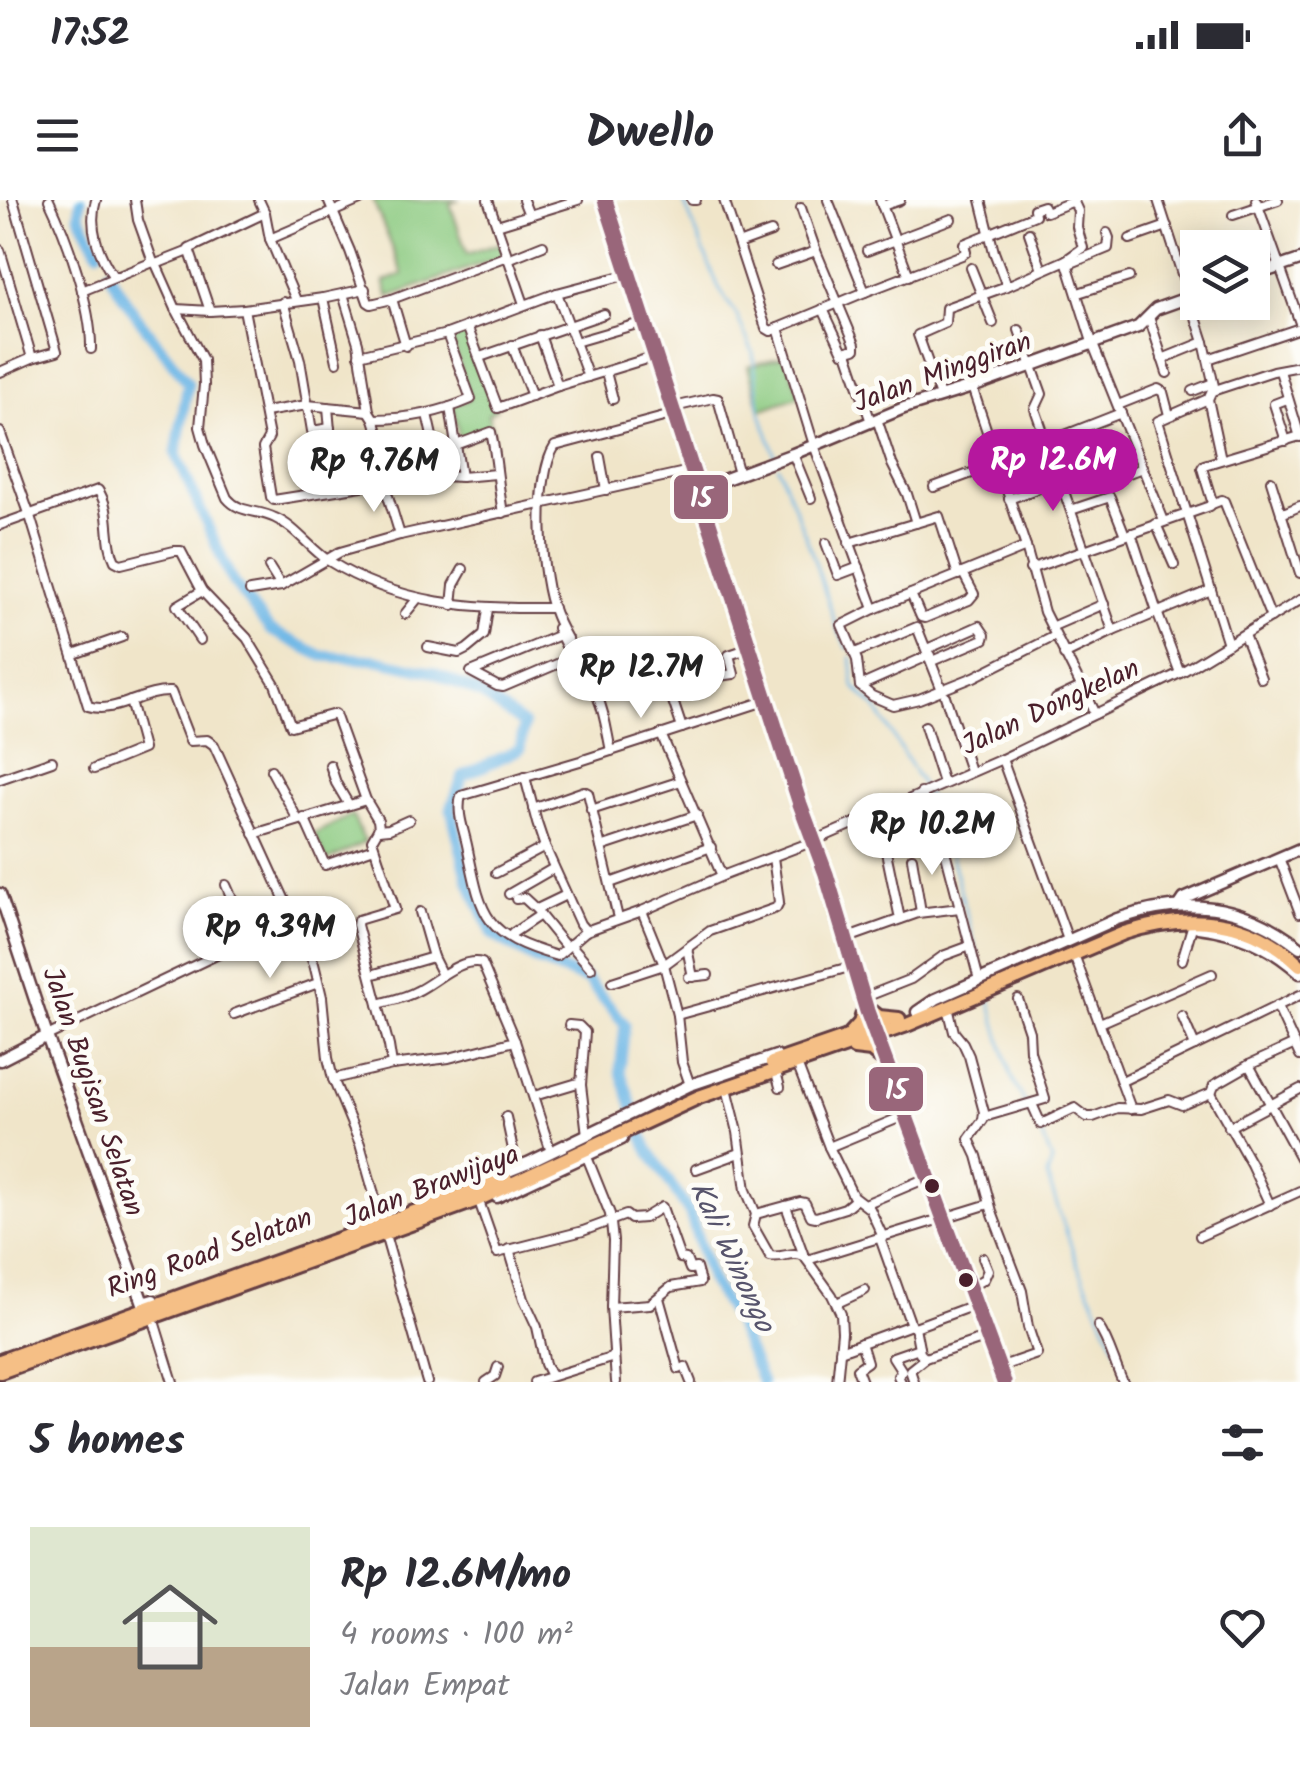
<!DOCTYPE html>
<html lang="en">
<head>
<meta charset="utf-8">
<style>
  :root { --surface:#fff; --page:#f2f2f3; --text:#2b2b33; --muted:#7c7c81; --accent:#b5179e }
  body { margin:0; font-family:Kalam,sans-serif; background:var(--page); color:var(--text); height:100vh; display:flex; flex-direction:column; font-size:38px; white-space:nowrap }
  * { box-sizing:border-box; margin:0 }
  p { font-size:32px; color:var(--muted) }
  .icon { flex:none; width:55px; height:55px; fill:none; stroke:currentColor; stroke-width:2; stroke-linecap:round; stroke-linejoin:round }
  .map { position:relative; height:1182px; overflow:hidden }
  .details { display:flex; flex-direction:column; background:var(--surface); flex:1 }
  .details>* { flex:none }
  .fabs { position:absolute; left:1180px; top:30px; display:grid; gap:20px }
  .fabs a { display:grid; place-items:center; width:90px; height:90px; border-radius:0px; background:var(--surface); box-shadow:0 5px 25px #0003; font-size:50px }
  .price { position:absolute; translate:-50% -85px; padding:0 22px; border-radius:35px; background:#fff; color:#222; font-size:32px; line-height:65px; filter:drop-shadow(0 2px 5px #0008) }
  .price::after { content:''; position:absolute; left:50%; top:60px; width:30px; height:22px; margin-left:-15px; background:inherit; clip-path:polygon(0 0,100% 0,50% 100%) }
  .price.on { background:var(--accent); color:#fff }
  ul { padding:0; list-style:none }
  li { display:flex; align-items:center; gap:30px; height:250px; padding:0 30px }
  li span { display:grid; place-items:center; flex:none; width:280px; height:200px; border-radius:0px; color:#555 }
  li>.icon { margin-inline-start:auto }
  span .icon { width:120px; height:120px; fill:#fffc; stroke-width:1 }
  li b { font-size:42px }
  h2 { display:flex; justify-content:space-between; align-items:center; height:120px; padding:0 30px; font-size:42px }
  .status { display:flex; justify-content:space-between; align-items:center; height:70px; padding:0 50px; background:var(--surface); direction:ltr }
  .status svg { height:28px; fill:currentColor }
  header { display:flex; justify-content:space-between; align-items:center; height:130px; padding:0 30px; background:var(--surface); font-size:45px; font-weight:700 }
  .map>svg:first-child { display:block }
</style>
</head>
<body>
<div class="status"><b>17:52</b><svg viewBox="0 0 49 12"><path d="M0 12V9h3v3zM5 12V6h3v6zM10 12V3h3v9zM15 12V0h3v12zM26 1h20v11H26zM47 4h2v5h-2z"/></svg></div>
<header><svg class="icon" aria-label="menu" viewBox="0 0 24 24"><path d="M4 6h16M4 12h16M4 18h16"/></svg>Dwello<svg class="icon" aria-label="share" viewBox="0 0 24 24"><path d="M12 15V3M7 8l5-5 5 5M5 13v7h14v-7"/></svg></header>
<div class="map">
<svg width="1300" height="1182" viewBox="0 0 1300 1182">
  <rect width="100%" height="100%" fill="#fdfcf7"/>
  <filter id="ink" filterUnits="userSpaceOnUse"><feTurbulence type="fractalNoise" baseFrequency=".01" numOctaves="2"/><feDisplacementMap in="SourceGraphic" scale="20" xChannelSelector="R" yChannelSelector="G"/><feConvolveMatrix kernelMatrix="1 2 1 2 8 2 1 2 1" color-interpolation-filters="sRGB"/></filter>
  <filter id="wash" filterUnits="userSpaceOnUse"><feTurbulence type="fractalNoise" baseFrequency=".0048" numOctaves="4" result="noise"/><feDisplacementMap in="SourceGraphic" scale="40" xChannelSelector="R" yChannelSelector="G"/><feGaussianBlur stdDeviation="2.25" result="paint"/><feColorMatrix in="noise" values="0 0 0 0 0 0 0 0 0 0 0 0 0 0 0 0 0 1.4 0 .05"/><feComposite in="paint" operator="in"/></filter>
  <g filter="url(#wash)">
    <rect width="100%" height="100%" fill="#f0e5c9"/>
    <!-- green -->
    <g fill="#8cca81" stroke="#6b7456" stroke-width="2.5">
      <path d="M 373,0 L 457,0 L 450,4 L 467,54 L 501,43 L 506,55 L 389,97 L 384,82 L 403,74 Z"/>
      <path d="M 468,129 L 496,209 L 488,214 L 492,231 L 460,242 L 453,205 L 470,199 L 451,136 Z"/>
      <path d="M 786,156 L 800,196 L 760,210 L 748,166 Z"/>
      <path d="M 352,615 L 365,642 L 327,661 L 314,634 Z"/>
    </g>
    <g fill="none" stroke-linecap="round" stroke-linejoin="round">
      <!-- stream -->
      <g stroke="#6eb7e6" stroke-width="2.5">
        <path d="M 683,0 L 718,86 L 737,116 L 753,153 L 759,208 L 776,258"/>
        <path d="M 778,266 L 811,350 L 837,428 L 848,449"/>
        <path d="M 851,457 L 854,487 L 876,508 L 921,583 L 930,601 L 948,645 L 981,768"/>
        <path d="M 989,797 L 1011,876 L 1044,939 L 1052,961 L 1047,976 L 1078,1066 L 1131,1182"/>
      </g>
      <!-- river -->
      <g stroke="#6eb7e6" stroke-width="11">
        <path d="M 81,0 L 79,15 L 98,51"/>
        <path d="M 109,72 C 130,113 162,146 188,183 L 176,254 L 232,381 L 270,430 L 322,456 L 378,460 L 435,473 L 483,495 L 524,525 L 520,549 L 463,576 L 451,609 L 468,680 L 493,735 L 537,761 L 587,780 L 625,824 L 620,870 L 646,946 L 690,1014 L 711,1081 L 737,1124 L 762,1182"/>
      </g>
    </g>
  </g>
  <g filter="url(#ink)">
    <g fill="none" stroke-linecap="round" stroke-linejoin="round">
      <!-- minor casing -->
      <g stroke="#633d43" stroke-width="12">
        <g id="minor">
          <path d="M 49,0 C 67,37 92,108 91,149"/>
          <path d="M 96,0 C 88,26 98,54 113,76 L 118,76"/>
          <path d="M 135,0 L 138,20 L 153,62 L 156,64 L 176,109 L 203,160 L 204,185 L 200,227 L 205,245 L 227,298 C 240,314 258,309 275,318 C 296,327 310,349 329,361 C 399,405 473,409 553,408"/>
          <path d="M 259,0 L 265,13 L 270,39 L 296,100"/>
          <path d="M 328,0 L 350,51 L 368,102 L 371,104 L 392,99 L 507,56"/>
          <path d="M 488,0 L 524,104"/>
          <path d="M 523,0 L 529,15"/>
          <path d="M 692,0 L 696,0"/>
          <path d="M 724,0 L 766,128 L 771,131 L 778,128 L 814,245 L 874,409"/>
          <path d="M 828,0 L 865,92"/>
          <path d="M 880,0 L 909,76"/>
          <path d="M 981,0 L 994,52 L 1007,86"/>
          <path d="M 1158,0 L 1204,142 L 1214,186 L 1208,199 L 1221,259"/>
          <path d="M 1256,0 L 1300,123"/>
          <path d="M 882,6 L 900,0"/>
          <path d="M 801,8 L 816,51"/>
          <path d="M 1233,15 L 1278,0"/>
          <path d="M 497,25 L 578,0"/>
          <path d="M 1029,33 L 1042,70"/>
          <path d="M 270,39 L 360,0"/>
          <path d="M 1130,39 L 1167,26"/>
          <path d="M 741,43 L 771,32"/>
          <path d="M 1223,47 L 1223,48"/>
          <path d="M 0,50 L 32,158"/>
          <path d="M 867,51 L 951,19"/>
          <path d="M 508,59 L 543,45"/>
          <path d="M 1066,60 L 1083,48 L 1077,27 L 1078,11 L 1073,0"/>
          <path d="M 156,64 L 189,51"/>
          <path d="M 1069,64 L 1108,48 L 1109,38 L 1107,33"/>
          <path d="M 776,65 L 816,51 L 855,144 L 855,149 L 843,152 L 823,109"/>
          <path d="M 971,68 L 993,123"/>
          <path d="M 82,91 L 153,62"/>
          <path d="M 557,93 L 588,177"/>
          <path d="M 1078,93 L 1129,77"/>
          <path d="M 343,94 L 358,143 L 369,211 L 374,219 L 393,281"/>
          <path d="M 323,98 L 337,162"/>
          <path d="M 392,99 L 406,146"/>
          <path d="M 283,102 L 300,160 L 312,231 L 330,228"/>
          <path d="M 176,109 L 210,111 L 244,109 L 323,98 L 365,89"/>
          <path d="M 244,109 L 269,237 L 263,248 L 271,297 L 274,300 L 393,281 L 441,276 L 461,277 L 450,207"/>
          <path d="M 210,111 L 189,49 L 265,13"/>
          <path d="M 1149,117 L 1167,173"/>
          <path d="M 467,126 L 498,208 L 558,186 L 656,156"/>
          <path d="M 778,128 L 865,92 L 962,55 L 966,52 L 964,44 L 1035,15 L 1034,9 L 1043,6 L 1046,12 L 1074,1"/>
          <path d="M 1019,130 L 1042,194 L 1035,209 L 1113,431"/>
          <path d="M 540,135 L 558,186"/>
          <path d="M 575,142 L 644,122"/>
          <path d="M 512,145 L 532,196"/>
          <path d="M 847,152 L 871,222"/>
          <path d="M 359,155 L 447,134 L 557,93 L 629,74"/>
          <path d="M 480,157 L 604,114"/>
          <path d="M 1162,159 L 1204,142"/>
          <path d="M 1208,159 L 1300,128"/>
          <path d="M 1280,171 L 1300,237"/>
          <path d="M 0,172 L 32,158 L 57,151 L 13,0"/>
          <path d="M 606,172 L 613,199"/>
          <path d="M 972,187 L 1026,347 L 1044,412 L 1095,514"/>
          <path d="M 1193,191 L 1213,183"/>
          <path d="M 1212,191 L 1273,171 L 1300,166"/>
          <path d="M 940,196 L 918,135 L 945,123 L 946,108 L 1007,86 L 1066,60 L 1092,142 L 1164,321"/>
          <path d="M 1208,199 L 1158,221 L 1228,444"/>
          <path d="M 1118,205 L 1158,189 L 1163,192 L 1169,215"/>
          <path d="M 328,207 L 335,289"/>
          <path d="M 674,207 L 713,198 L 718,199 L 739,274"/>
          <path d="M 265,212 L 307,205 L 369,211"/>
          <path d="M 427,214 L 441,276"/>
          <path d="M 374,219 C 409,219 439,213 471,199 L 447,134"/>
          <path d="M 877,219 L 892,264 L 907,294 L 916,323"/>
          <path d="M 0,232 L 30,316 L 88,506 C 115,515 143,490 171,492 L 190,541 L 207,540 L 214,545 L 314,764 L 322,797 L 328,858 L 333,879 L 360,944 L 381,1019"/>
          <path d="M 1286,241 L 1274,204 L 1287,199"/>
          <path d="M 456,245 L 491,232 C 497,259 498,286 503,313"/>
          <path d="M 793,254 L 811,298"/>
          <path d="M 600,257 L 606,290"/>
          <path d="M 996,262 L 1121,213"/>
          <path d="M 1121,276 L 1142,268"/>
          <path d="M 461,277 L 496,274"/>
          <path d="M 1271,281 L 1300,373"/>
          <path d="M 384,283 L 400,335"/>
          <path d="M 934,287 L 996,264"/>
          <path d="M 1009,299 L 1136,252"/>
          <path d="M 1212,304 L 1222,300 L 1224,301 L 1271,418"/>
          <path d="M 1071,310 L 1110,297 L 1125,335"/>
          <path d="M 1281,314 L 1300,306"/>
          <path d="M 1156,324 L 1174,365"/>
          <path d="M 0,325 L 98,290 C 113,312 104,339 115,361 L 121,364 L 174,351 L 181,351 L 202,391 L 247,438 L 275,484 L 291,526 L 335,514 L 366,600 L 378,620 L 379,628 L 372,640 L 395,709 L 358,720 L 357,725 L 389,846 L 392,865"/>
          <path d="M 1131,333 L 1157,412 L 1180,473"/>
          <path d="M 826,343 L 838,375 L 859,367"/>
          <path d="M 849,343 L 939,316 L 958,375"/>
          <path d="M 1026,347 L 874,409 L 842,425 L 857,460 L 860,486 L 872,496 L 893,505 L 919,499 L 974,477 L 1055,436"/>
          <path d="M 269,367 L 281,386"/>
          <path d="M 1030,369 L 1210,306 L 1212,301 L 1202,268 L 1204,265 L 1300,236"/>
          <path d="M 250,391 L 281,386 L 340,352 L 400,335 L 694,270"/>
          <path d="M 911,394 L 921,417 L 925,418 L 969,400 L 974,394 L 963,373"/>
          <path d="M 452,405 L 454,385 L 463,369"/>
          <path d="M 405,414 L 418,398"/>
          <path d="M 1051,427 L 1104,404"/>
          <path d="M 557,428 L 571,456 L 569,459 L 503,487 L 497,486 L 471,472 L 560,435"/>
          <path d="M 1244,435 L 1261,478"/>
          <path d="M 200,440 L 177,406 L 202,391"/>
          <path d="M 428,447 L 459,453 L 467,449 L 484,435 L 488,409"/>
          <path d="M 927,449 L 979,426 L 985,435 L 984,439 L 932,461"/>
          <path d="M 646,451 L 667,483 L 682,528"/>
          <path d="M 855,453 L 917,427 L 942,490"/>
          <path d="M 74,454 L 122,437"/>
          <path d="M 1064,455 L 1113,431 L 1211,390"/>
          <path d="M 632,458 L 644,488"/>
          <path d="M 860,486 L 930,455"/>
          <path d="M 598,496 L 667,483 L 734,474 L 729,455 L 750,448"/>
          <path d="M 945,496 L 970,571"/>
          <path d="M 1056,499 L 1081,487"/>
          <path d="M 925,526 L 943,583"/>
          <path d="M 661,534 L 722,676"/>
          <path d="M 611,551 C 607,533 605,514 598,498 C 588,468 566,443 555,414 C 540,379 534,278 555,246 L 675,214"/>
          <path d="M 1002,559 L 1068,740"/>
          <path d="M 330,565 L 336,583 L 349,605"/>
          <path d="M 94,569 L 143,549 L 130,501"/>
          <path d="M 271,570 L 298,620"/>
          <path d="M 525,577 L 537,623 L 545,647 L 580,724 L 586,731 L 642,711 L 722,676 L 814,641 L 1002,559 L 1180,473 L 1300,400"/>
          <path d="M 0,579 L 52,561"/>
          <path d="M 921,593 L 944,647 L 979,780"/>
          <path d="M 533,609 L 584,591 L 588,593 L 618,718"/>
          <path d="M 591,610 L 681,581"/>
          <path d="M 304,618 L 325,665 L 374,648"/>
          <path d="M 378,630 L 389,629 L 409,620"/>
          <path d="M 254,634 L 366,600"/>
          <path d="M 884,642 L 900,719"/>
          <path d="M 601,647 L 697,615"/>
          <path d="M 912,658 L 921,712"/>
          <path d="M 1279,658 L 1300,713"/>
          <path d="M 496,673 L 545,647"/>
          <path d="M 610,683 L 711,647"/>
          <path d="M 226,685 L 251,741"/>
          <path d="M 509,694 L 554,668"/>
          <path d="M 516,699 L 524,698 L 537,710"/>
          <path d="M 642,711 L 664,765 L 677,815 L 682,862 L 690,885"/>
          <path d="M 420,712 L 433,757 L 442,775"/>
          <path d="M 540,715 L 566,747"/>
          <path d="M 586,731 L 557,756 C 485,735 482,719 468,650 C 465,632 456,614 461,596 L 580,561 L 768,500"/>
          <path d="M 513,733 L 540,715 L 537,710 L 539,708 L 566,695"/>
          <path d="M 845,739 L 918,713 L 960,708"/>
          <path d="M 570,744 L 591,768"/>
          <path d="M 687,748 L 693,777"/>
          <path d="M 1076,760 L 1131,909"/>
          <path d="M 1182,760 L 1192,727"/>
          <path d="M 371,775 L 433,757"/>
          <path d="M 689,777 L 708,775"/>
          <path d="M 612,782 L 664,765 L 710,731 L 776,708 L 779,702 L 773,657"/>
          <path d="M 863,798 L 911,779 L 943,756 L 970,746"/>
          <path d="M 378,804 C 392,800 405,798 417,791 C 436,782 460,757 482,763 L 515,841 L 551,952"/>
          <path d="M 1277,806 L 1300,856"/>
          <path d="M 948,807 L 954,832 L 963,843 L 969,856 L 984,912 L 983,920 L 969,939 L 977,956 L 993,1015 L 1022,1091 L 1028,1127 L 1037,1154 L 999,1167"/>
          <path d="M 234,814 L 318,783"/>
          <path d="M 677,815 L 853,766"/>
          <path d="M 1182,816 L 1195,846"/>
          <path d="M 1100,823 L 1212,774"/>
          <path d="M 569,825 L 579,826 L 585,832 L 581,885 L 587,935"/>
          <path d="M 47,836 L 229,749 L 297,725"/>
          <path d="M 1249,865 L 1295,844"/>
          <path d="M 799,869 L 829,947 L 853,996 L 870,1009 L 883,1037 L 881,1041 L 911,1125 L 915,1127 L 920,1153 L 925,1158"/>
          <path d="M 777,876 L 780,887"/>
          <path d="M 333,879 L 392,865 L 449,858 L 515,841"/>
          <path d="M 1122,881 L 1300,795"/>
          <path d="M 728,892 L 738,932 L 746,990 L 756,1014 L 753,1026 L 770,1056 C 782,1059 792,1050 804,1056 L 832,1095 L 841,1114 L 842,1132 L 837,1182"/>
          <path d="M 1211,893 L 1251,964 L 1270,1005"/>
          <path d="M 534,896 L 581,882"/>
          <path d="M 1032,904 L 1041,924 L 1075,908 L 1087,917 L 1093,917 L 1117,908 L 1141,909 L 1169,900 L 1182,905 L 1211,893 L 1214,885 L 1249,865 L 1300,958"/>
          <path d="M 506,917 L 517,968"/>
          <path d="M 984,917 L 1045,899 L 1030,851 L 1029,832 L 1018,799"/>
          <path d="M 1229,927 L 1300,889"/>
          <path d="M 829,947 L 906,915"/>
          <path d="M 587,957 L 610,1014 L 613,1041 L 611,1107 L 616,1182"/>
          <path d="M 696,969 L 740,953"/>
          <path d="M 480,1004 L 497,1053 L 583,1031 L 626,1015 L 631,1019 L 644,1018 L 662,1007 L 680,1058 L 686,1059 L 690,1069 L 696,1068 L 700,1082 L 671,1087 L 650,1104 L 611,1107"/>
          <path d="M 865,1004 L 929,977"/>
          <path d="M 786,1006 L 804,1056"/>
          <path d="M 756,1014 L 800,1002 L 805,1003 L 811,1016 L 816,1017 L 845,1008 L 856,999"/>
          <path d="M 1200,1036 L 1300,991"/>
          <path d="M 386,1038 L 427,1182"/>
          <path d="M 509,1049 L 524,1099 L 537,1127 L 545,1164 L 551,1176"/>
          <path d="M 807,1060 L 989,1004"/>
          <path d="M 970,1087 L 984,1079 L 988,1070 L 983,1058"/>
          <path d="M 659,1098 L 679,1169"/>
          <path d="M 837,1103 L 865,1090"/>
          <path d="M 154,1121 L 173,1182"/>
          <path d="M 1098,1126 C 1110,1143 1114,1164 1123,1182"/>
          <path d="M 915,1127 L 977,1104"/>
          <path d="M 861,1143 L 867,1162 L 857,1169 L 862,1182"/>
          <path d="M 840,1151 L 911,1125"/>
          <path d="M 685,1167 L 691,1182"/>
          <path d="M 486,1182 L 495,1176 L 498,1167"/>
          <path d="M 534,1182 L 614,1157"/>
          <path d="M 901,1182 L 898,1176 L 902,1171 L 893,1157 L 919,1148"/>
          <path d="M 914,1182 L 910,1170 L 925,1158 L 988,1137"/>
        </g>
      </g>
      <!-- tertiary casing -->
      <g stroke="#633d43" stroke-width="15">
        <g id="tertiary">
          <path d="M 1252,76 L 1300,60"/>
          <path d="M 699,289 L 793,254 L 904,208 L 972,187 L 1138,127 L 1156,109 L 1198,94"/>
          <path d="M 0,694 L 47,836 L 143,1103 L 153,1100"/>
          <path d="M 1180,705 L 1184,699 L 1300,649"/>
          <path d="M 1198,727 C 1239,732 1270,746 1300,773"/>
          <path d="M 917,812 L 936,799 L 1117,719 C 1184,696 1244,703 1300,747"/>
          <path d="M 0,860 L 47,836"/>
          <path d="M 489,979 L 528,963 L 690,885 L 776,856"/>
          <path d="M 497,997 L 622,939"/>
        </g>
      </g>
      <!-- primary casing -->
      <g stroke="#633d43" stroke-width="18">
        <g id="primary">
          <path d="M 605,0 L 694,270 L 800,604 L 826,674 L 874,828"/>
          <path d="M 876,837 L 1004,1182"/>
        </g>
      </g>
      <!-- trunk casing -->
      <g stroke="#633d43" stroke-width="18">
        <g id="trunk">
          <path d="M 850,834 L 860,823 L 865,806 L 879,817 L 899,819"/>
          <path d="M 854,848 L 871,850 L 886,863"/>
          <path d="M 772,863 L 885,824"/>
          <path d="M 0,1161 L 506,979"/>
          <path d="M 0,1172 L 477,1000 L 699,897 L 907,825 L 1124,733 C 1187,713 1250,716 1300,765"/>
        </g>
      </g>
      <!-- minor -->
      <use href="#minor" stroke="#fff" stroke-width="8"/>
      <!-- tertiary -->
      <use href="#tertiary" stroke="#fff" stroke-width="10"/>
      <!-- primary -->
      <use href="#primary" stroke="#f5bf86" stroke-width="12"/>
      <!-- trunk -->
      <use href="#trunk" stroke="#f5bf86" stroke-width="12"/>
      <!-- bus-1 casing -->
      <g stroke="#fdfcf7" stroke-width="22">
        <path id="bus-1" d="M 605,0 L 800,604 L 826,674 L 867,811 L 1004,1182"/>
      </g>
      <!-- bus-1 -->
      <use href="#bus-1" stroke="#99667a" stroke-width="15"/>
    </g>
  </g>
  <!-- markers -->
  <g fill="#4a1f2b" stroke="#fdfcf7" stroke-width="4">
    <circle cx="932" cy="986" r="9"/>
    <circle cx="966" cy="1080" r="9"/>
  </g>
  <g text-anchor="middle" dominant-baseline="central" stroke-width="10" stroke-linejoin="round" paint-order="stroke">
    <!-- street labels -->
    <g font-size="28" fill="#4a1f2b" stroke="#fdfcf7">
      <text transform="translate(943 173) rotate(-20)">Jalan Minggiran</text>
      <text transform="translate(1051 508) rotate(-25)">Jalan Dongkelan</text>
      <text transform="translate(92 892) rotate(71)">Jalan Bugisan Selatan</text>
      <text transform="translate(432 987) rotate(-21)">Jalan Brawijaya</text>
      <text transform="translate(210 1054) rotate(-20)">Ring Road Selatan</text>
    </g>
    <!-- water labels -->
    <g font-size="30" font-style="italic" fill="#57546c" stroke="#fdfcf7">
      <text transform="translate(731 1057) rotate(65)">Kali Winongo</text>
    </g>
  </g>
  <g stroke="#fdfcf7" stroke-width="4">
    <rect x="672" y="273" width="58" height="48" rx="10" fill="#99667a"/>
    <rect x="867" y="865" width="58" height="48" rx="10" fill="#99667a"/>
  </g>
  <g font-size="28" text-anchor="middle" font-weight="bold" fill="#fff">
    <text x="701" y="307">15</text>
    <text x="896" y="899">15</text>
  </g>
</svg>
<div class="fabs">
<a><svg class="icon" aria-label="layers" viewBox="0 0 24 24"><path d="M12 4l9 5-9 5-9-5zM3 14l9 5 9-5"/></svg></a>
</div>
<b class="price on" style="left:1053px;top:314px">Rp 12.6M</b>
<b class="price" style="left:374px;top:315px">Rp 9.76M</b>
<b class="price" style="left:641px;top:521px">Rp 12.7M</b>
<b class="price" style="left:932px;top:678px">Rp 10.2M</b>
<b class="price" style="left:270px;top:781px">Rp 9.39M</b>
</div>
<section class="details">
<h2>5 homes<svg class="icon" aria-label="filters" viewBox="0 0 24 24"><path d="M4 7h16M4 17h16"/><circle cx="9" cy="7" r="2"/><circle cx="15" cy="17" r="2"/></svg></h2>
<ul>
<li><span style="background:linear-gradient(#dfe7d0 60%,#b9a48a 0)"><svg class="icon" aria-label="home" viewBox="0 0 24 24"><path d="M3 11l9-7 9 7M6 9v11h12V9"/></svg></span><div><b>Rp 12.6M/mo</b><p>4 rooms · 100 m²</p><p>Jalan Empat</p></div><svg class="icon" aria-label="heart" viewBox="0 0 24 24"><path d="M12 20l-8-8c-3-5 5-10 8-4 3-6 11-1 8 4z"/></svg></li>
</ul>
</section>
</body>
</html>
